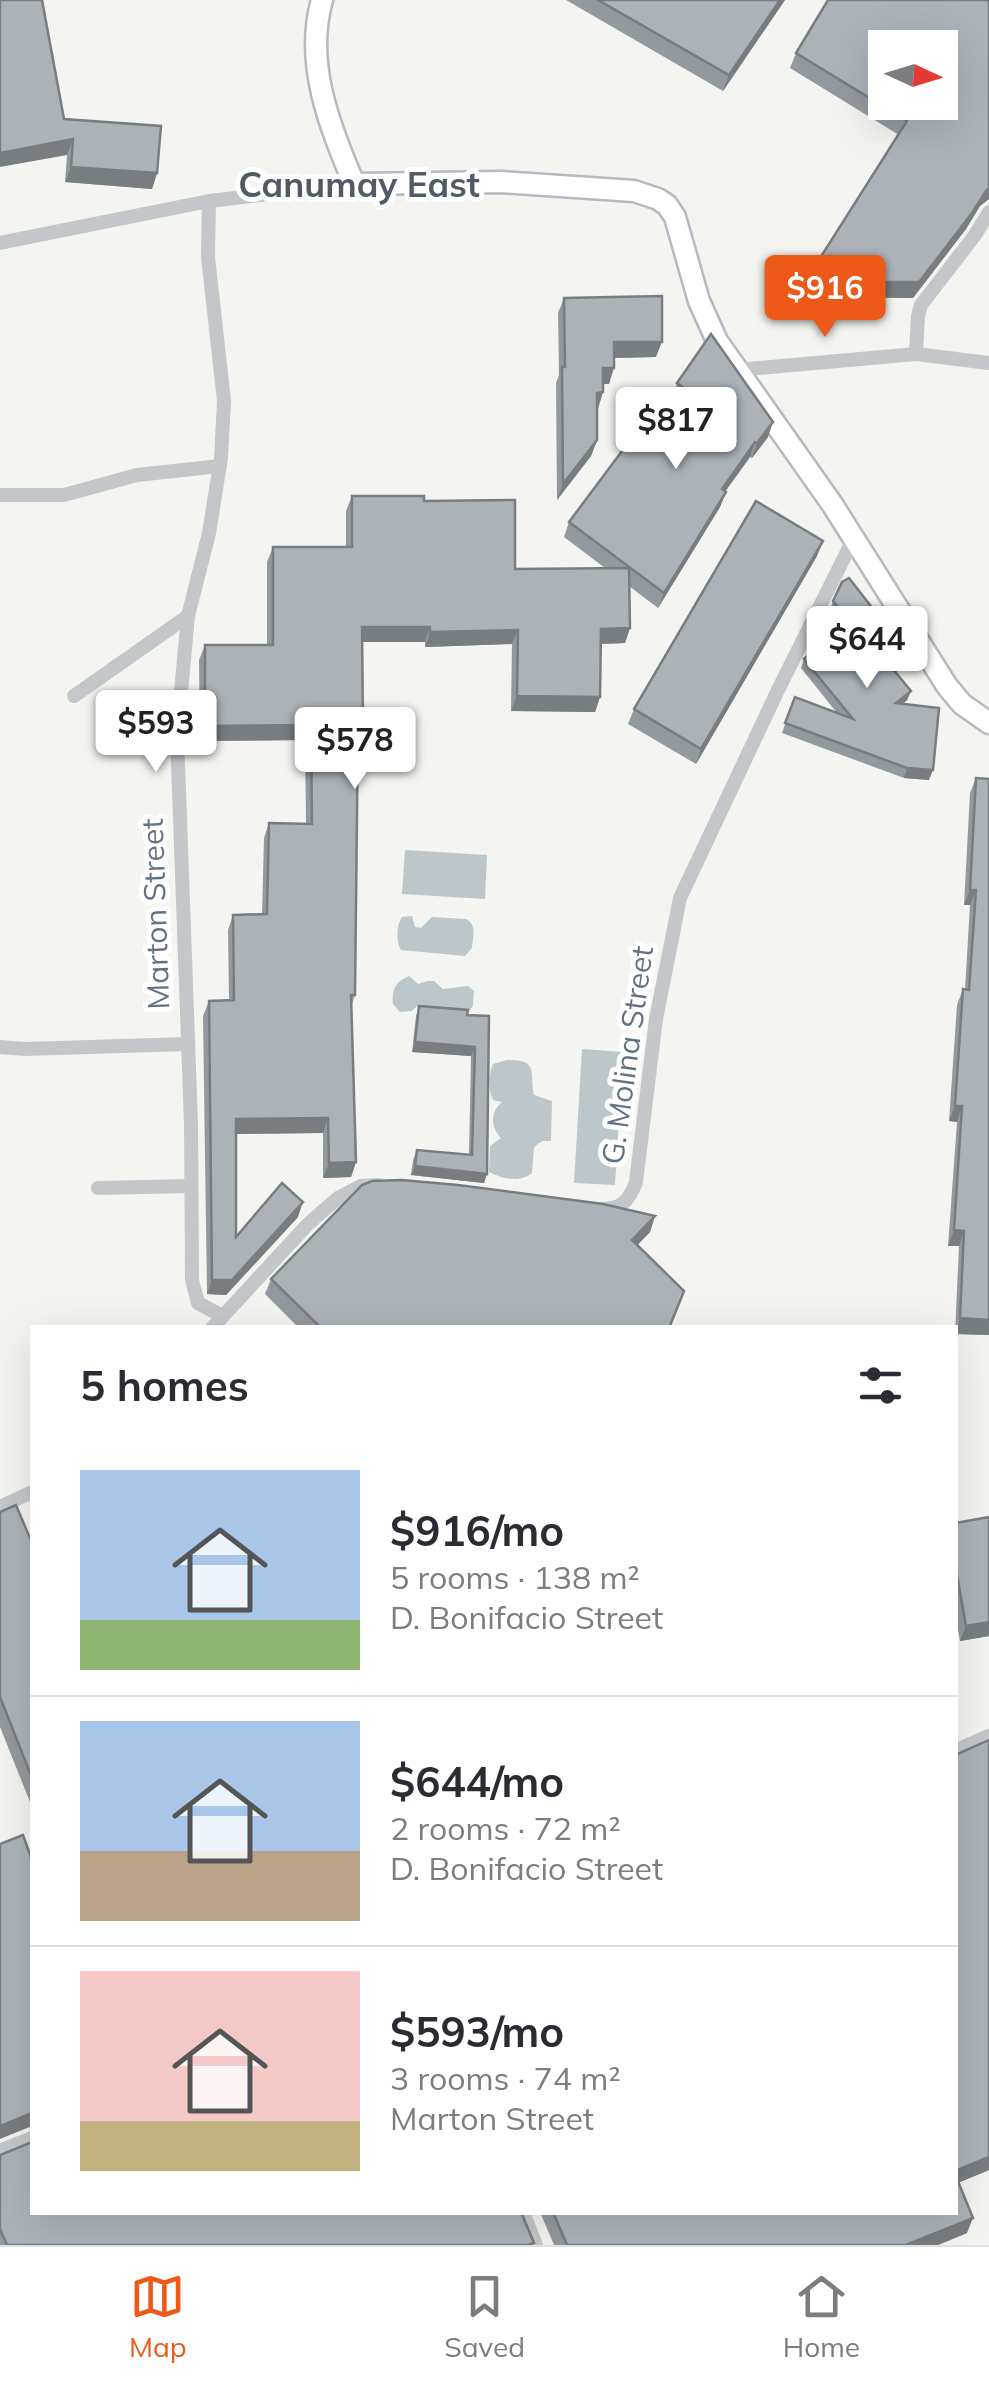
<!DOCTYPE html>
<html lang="en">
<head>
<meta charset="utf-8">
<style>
  :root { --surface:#fff; --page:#f7f7f7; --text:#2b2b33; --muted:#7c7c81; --line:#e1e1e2; --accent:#ed5917 }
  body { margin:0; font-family:Mulish,sans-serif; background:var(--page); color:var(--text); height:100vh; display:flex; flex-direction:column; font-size:38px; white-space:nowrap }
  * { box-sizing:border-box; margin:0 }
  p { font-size:32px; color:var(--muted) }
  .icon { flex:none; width:55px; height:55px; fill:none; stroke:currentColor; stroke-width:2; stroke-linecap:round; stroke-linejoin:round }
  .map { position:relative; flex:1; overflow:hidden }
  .details { position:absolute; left:30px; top:1325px; width:928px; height:890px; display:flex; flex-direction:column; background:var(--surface); border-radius:0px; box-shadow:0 10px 40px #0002 }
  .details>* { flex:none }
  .needle { width:65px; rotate:94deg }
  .tools { position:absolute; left:868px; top:30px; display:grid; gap:20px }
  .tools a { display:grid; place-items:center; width:90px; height:90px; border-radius:0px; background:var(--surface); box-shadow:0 10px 40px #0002; font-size:50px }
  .price { position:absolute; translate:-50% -85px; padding:0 22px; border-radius:10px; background:#fff; color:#222; font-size:32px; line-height:65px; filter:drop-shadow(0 2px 5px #0008) }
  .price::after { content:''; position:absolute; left:50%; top:60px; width:30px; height:22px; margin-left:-15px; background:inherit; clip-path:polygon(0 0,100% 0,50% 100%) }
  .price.on { background:var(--accent); color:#fff }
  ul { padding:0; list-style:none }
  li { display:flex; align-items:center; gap:30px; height:250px; padding:0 50px }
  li+li { border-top:2px solid var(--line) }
  li span { display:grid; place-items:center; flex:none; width:280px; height:200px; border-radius:0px; color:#555 }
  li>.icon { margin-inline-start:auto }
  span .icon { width:120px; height:120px; fill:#fffc; stroke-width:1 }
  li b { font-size:42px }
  h2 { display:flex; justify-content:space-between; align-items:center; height:120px; padding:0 50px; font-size:42px }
  .dock { display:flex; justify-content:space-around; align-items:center; height:140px; border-top:2px solid var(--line); background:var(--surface); font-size:28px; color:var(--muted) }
  .dock a { display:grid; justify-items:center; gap:5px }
  .dock .on { color:var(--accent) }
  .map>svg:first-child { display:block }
</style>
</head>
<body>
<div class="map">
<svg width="989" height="2245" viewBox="0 0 989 2245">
  <rect width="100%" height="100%" fill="#f4f5f0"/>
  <!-- water -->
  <g fill="#bcc7cc">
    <path d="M 405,850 L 487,855 L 485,899 L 402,894 Z"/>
    <path d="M 412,916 L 415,927 L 421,928 L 432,917 L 466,919 C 477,924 473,938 472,948 L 465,956 L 401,950 C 396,942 396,925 402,917 Z"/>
    <path d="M 409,976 L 418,984 L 427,981 L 434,981 L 443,989 L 468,986 L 474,991 L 473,1006 L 468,1012 L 442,1008 L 423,1010 L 417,1006 L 412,1011 L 400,1012 L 393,1004 C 392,989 395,982 409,976 Z"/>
    <path d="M 582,1049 L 623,1052 L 615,1185 L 574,1183 Z"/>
    <path d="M 507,1060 C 540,1059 529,1073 534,1095 L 552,1101 L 551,1141 L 542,1141 L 534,1147 L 532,1173 C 520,1183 502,1179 489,1172 L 490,1146 L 501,1138 C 490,1127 490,1112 502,1102 L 493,1100 C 488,1091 489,1073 493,1064 Z"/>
  </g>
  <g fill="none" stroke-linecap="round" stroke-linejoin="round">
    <!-- secondary casing -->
    <g stroke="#b5babf" stroke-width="25">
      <path id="secondary" d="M 322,0 C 304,64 330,126 354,184 L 501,182 L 634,191 L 658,199 L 667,205 L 675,217 L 699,301 L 717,341 L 832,504 L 947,686 L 962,704 L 989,723"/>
    </g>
    <!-- minor -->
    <g stroke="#c3c7ca" stroke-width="14">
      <path d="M 209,201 L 208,257 L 224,401 L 221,458 L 209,533 L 188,616 L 177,735 L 191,1124 L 192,1280 L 198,1303 L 222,1316"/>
      <path d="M 0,243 L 209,201 L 354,184"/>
      <path d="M 916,354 L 918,316 L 921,305 L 975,235 L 989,212"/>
      <path d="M 737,370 L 916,354 L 989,363"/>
      <path d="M 0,495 L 64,495 L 137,475 L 220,466"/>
      <path d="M 74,696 L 188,616"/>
      <path d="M 0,1047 L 25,1049 L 187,1044"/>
      <path d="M 98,1188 L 191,1186"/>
      <path d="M 598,1209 C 620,1210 629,1202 636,1182 L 656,1019 L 680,898 L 778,690 L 854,538"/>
      <path d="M 212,1328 L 308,1224 L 338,1198 L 361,1186 L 378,1185"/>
      <path d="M 0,1507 L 32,1492"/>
      <path d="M 523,2212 L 536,2245"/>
    </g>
    <!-- tertiary -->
    <g stroke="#c3c7ca" stroke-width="18">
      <path d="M 955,1753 L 989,1738"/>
      <path d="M 0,2153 L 32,2140"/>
    </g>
    <!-- secondary -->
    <use href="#secondary" stroke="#fff" stroke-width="20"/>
  </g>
  <!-- wall -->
  <g fill="#939a9f">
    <path d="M 566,0 L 785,0 L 723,91 Z"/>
    <path d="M 989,0 L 989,199 L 980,206 L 966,229 L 913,298 L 812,297 L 810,282 L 815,266 L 899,135 L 790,68 L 796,53 Z"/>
    <path d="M 64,119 L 157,173 L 152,189 L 65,182 L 67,155 Z"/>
    <path d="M 564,298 L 656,357 L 614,358 L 609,384 L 603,384 L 603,392 L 598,408 L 597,440 L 591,456 L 557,500 L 556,383 L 559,375 L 558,313 Z"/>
    <path d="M 677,383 L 768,437 L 752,458 L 750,457 L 725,492 L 720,507 L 658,608 L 629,586 L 630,628 L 625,643 L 601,644 L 600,697 L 595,712 L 511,711 L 512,644 L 425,647 L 425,642 L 362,642 L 358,738 L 355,995 L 351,1007 L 356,1162 L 351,1177 L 323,1178 L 323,1133 L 236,1134 L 236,1237 L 298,1217 L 226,1295 L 207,1294 L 203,1016 L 209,1001 L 229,1000 L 228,930 L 233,915 L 262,915 L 264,838 L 269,823 L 306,824 L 305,740 L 200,741 L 199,660 L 205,645 L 267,645 L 267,562 L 273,547 L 346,547 L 346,511 L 352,496 L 424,501 L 515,569 L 605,568 L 564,537 L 569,522 L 659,442 L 684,407 L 672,398 Z"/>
    <path d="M 817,556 L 696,764 L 628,724 L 634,709 Z"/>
    <path d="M 833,601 L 909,655 L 906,664 L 896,672 L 911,691 L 907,700 L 903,704 L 929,780 L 904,778 L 782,733 L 795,697 L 837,713 L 801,668 L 804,659 L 842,626 L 830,610 Z"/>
    <path d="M 976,778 L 989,1335 L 955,1334 L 959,1246 L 948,1246 L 957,1122 L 949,1121 L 957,1005 L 963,989 L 965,990 L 970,905 L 964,905 L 970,793 Z"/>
    <path d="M 419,1006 L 467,1015 L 489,1016 L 484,1183 L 411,1175 L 413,1160 L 417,1150 L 469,1155 L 471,1056 L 412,1052 L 416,1016 Z"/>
    <path d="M 655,1216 L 650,1232 L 637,1245 L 684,1291 L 670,1328 L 299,1328 L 265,1294 L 271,1279 Z"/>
    <path d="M 0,1512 L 32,1543 L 32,1807 L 0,1727 Z"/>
    <path d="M 955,1523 L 989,1636 L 960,1641 L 955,1612 Z"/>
    <path d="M 955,1755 L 989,2170 L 958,2183 L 967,2233 L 938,2245 L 554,2245 L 540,2212 L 955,2212 Z"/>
    <path d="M 0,2155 L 32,2212 L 534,2243 L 533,2245 L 0,2245 Z"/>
  </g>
  <!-- shaded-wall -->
  <g fill="#787d82">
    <path d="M 780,0 L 785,0 L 723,91 L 729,75 Z"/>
    <path d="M 73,139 L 67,155 L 0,167 L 0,153 Z"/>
    <path d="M 71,167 L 157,173 L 152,189 L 65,182 Z"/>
    <path d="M 989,188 L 989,199 L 980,206 L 966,229 L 913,298 L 812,297 L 817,282 Z"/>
    <path d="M 614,342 L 662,342 L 656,357 L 608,358 Z"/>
    <path d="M 603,368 L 614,368 L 609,384 L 597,384 Z"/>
    <path d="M 603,392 L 598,408 L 597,393 Z"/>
    <path d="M 773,422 L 768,437 L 752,458 L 757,443 Z"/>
    <path d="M 597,440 L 591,456 L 557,500 L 563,484 Z"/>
    <path d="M 755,442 L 750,457 L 716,504 L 722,489 Z"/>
    <path d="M 726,492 L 720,507 L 658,608 L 664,593 Z"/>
    <path d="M 823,541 L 817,556 L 696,764 L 701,749 Z"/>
    <path d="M 362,627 L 430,627 L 425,642 L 357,642 Z"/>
    <path d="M 630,628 L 625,643 L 596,644 L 601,629 Z"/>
    <path d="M 518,630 L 512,644 L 425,647 L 430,632 Z"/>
    <path d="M 909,655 L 906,664 L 889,678 L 892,668 Z"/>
    <path d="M 911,691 L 907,700 L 892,713 L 896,703 Z"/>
    <path d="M 517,696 L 600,697 L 595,712 L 511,711 Z"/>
    <path d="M 311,725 L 305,740 L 200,741 L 205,726 Z"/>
    <path d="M 907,768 L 933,770 L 929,780 L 904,778 Z"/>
    <path d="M 970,890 L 976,890 L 970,905 L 964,905 Z"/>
    <path d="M 415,1042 L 475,1047 L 471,1056 L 412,1052 Z"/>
    <path d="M 955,1106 L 962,1106 L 957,1122 L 949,1121 Z"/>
    <path d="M 328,1118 L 323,1133 L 230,1134 L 236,1119 Z"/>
    <path d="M 356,1162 L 351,1177 L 323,1178 L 329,1163 Z"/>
    <path d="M 415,1166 L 487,1174 L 484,1183 L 411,1175 Z"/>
    <path d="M 303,1202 L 298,1217 L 226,1295 L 207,1294 L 212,1280 Z"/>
    <path d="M 655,1216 L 650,1232 L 627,1256 L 632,1240 Z"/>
    <path d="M 954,1230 L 964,1231 L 959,1246 L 948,1246 Z"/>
    <path d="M 960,1318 L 989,1320 L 989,1335 L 955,1334 Z"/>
    <path d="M 989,1622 L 989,1636 L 960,1641 L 966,1626 Z"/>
    <path d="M 32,2113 L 32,2126 L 0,2139 L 0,2126 Z"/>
    <path d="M 989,2157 L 989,2170 L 955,2184 L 955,2171 Z"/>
    <path d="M 973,2218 L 967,2233 L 938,2245 L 906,2245 Z"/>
  </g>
  <!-- building -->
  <g fill="#abb3b9" stroke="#787d82" stroke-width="2.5" fill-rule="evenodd">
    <path d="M 0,0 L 42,0 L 64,119 L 161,126 L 157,173 L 71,167 L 73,139 L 0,153 Z"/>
    <path d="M 598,0 L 780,0 L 729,75 Z"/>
    <path d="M 828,0 L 989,0 L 989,188 L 986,191 L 972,213 L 919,282 L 817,282 L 815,266 L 907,121 L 796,53 ZM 885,48 L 940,48 L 940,102 L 885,102 Z"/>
    <path d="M 662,296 L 662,342 L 614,342 L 614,368 L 603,368 L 603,392 L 597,393 L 597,440 L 563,484 L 562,367 L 565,367 L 564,298 Z"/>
    <path d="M 711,334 L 773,422 L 757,443 L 755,442 L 722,489 L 726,492 L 664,593 L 569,522 L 640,427 L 659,442 L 693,395 L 677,383 Z"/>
    <path d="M 352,496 L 424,496 L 424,501 L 515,500 L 515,569 L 629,568 L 630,628 L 601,629 L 600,697 L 517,696 L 518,630 L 430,632 L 430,627 L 362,627 L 363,725 L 358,725 L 355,995 L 351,995 L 356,1162 L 329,1163 L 328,1118 L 236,1119 L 236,1237 L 282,1183 L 303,1202 L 232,1280 L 212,1280 L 209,1001 L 234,1000 L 233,915 L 267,914 L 269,823 L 312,824 L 311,725 L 205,726 L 205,645 L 273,645 L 273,547 L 352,547 Z"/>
    <path d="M 756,501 L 823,541 L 701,749 L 634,709 Z"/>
    <path d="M 849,578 L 909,655 L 892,668 L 911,691 L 896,703 L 939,708 L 933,770 L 907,768 L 785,723 L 795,697 L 853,719 L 804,659 L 849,621 L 833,601 L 842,582 Z"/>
    <path d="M 976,778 L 989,779 L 989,1320 L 960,1318 L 964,1231 L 954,1230 L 962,1106 L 955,1106 L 963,989 L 969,990 L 976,890 L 970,890 Z"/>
    <path d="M 419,1006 L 468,1010 L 467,1015 L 489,1016 L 487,1174 L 415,1166 L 417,1150 L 472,1155 L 475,1047 L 415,1042 Z"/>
    <path d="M 402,1180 L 458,1185 L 603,1204 L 655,1216 L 632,1240 L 684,1291 L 669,1328 L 321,1328 L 271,1279 L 362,1185 L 372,1181 Z"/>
    <path d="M 16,1505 L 32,1543 L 32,1778 L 0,1697 L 0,1512 Z"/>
    <path d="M 989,1517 L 989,1622 L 966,1626 L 955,1564 L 955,1523 Z"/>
    <path d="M 989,1740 L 989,2157 L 955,2171 L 955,1755 Z"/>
    <path d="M 23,1835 L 32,1860 L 32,2113 L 0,2126 L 0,1844 Z"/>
    <path d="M 32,2142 L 32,2212 L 521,2212 L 534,2243 L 528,2245 L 7,2245 L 0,2229 L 0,2155 Z"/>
    <path d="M 955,2174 L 973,2218 L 906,2245 L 567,2245 L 553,2212 L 955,2212 Z"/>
  </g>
  <g text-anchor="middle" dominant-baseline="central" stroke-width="10" stroke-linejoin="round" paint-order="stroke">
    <!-- street labels -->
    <g font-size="30" fill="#617283" stroke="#fff">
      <text transform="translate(155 914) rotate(-92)">Marton Street</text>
      <text transform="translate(627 1055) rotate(-82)">G. Molina Street</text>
    </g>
    <!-- quarter labels -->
    <g font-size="35" font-weight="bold" fill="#505b68" stroke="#fff">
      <text x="359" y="184">Canumay East</text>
    </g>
  </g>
</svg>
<div class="tools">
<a><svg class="needle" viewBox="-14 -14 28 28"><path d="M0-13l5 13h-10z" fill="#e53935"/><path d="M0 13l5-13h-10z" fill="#7c7c81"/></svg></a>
</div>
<b class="price on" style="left:825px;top:340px">$916</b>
<b class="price" style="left:676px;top:472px">$817</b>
<b class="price" style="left:867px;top:691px">$644</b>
<b class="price" style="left:156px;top:775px">$593</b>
<b class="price" style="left:355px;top:792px">$578</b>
<section class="details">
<h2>5 homes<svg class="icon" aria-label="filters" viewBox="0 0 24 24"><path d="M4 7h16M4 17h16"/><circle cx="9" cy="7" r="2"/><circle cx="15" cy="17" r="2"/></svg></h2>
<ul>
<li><span style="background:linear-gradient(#a9c7e8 75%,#8fb573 0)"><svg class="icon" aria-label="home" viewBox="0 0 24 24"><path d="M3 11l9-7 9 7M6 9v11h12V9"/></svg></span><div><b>$916/mo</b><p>5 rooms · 138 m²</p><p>D. Bonifacio Street</p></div></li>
<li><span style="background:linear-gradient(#a9c7e8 65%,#b9a48a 0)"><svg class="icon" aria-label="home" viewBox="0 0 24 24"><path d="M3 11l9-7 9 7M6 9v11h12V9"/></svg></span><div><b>$644/mo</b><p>2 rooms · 72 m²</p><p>D. Bonifacio Street</p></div></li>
<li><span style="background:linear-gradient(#f6c9c9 75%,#c2b280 0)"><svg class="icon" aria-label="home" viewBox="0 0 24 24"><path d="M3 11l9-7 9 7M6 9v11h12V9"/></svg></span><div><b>$593/mo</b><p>3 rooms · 74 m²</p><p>Marton Street</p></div></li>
</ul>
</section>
</div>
<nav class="dock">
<a class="on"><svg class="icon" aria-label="map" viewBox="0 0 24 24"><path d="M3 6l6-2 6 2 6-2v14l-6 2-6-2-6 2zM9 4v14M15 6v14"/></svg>Map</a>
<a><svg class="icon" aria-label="saved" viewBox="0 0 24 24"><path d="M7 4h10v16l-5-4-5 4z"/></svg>Saved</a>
<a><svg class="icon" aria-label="home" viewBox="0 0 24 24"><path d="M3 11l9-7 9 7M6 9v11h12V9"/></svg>Home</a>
</nav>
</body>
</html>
